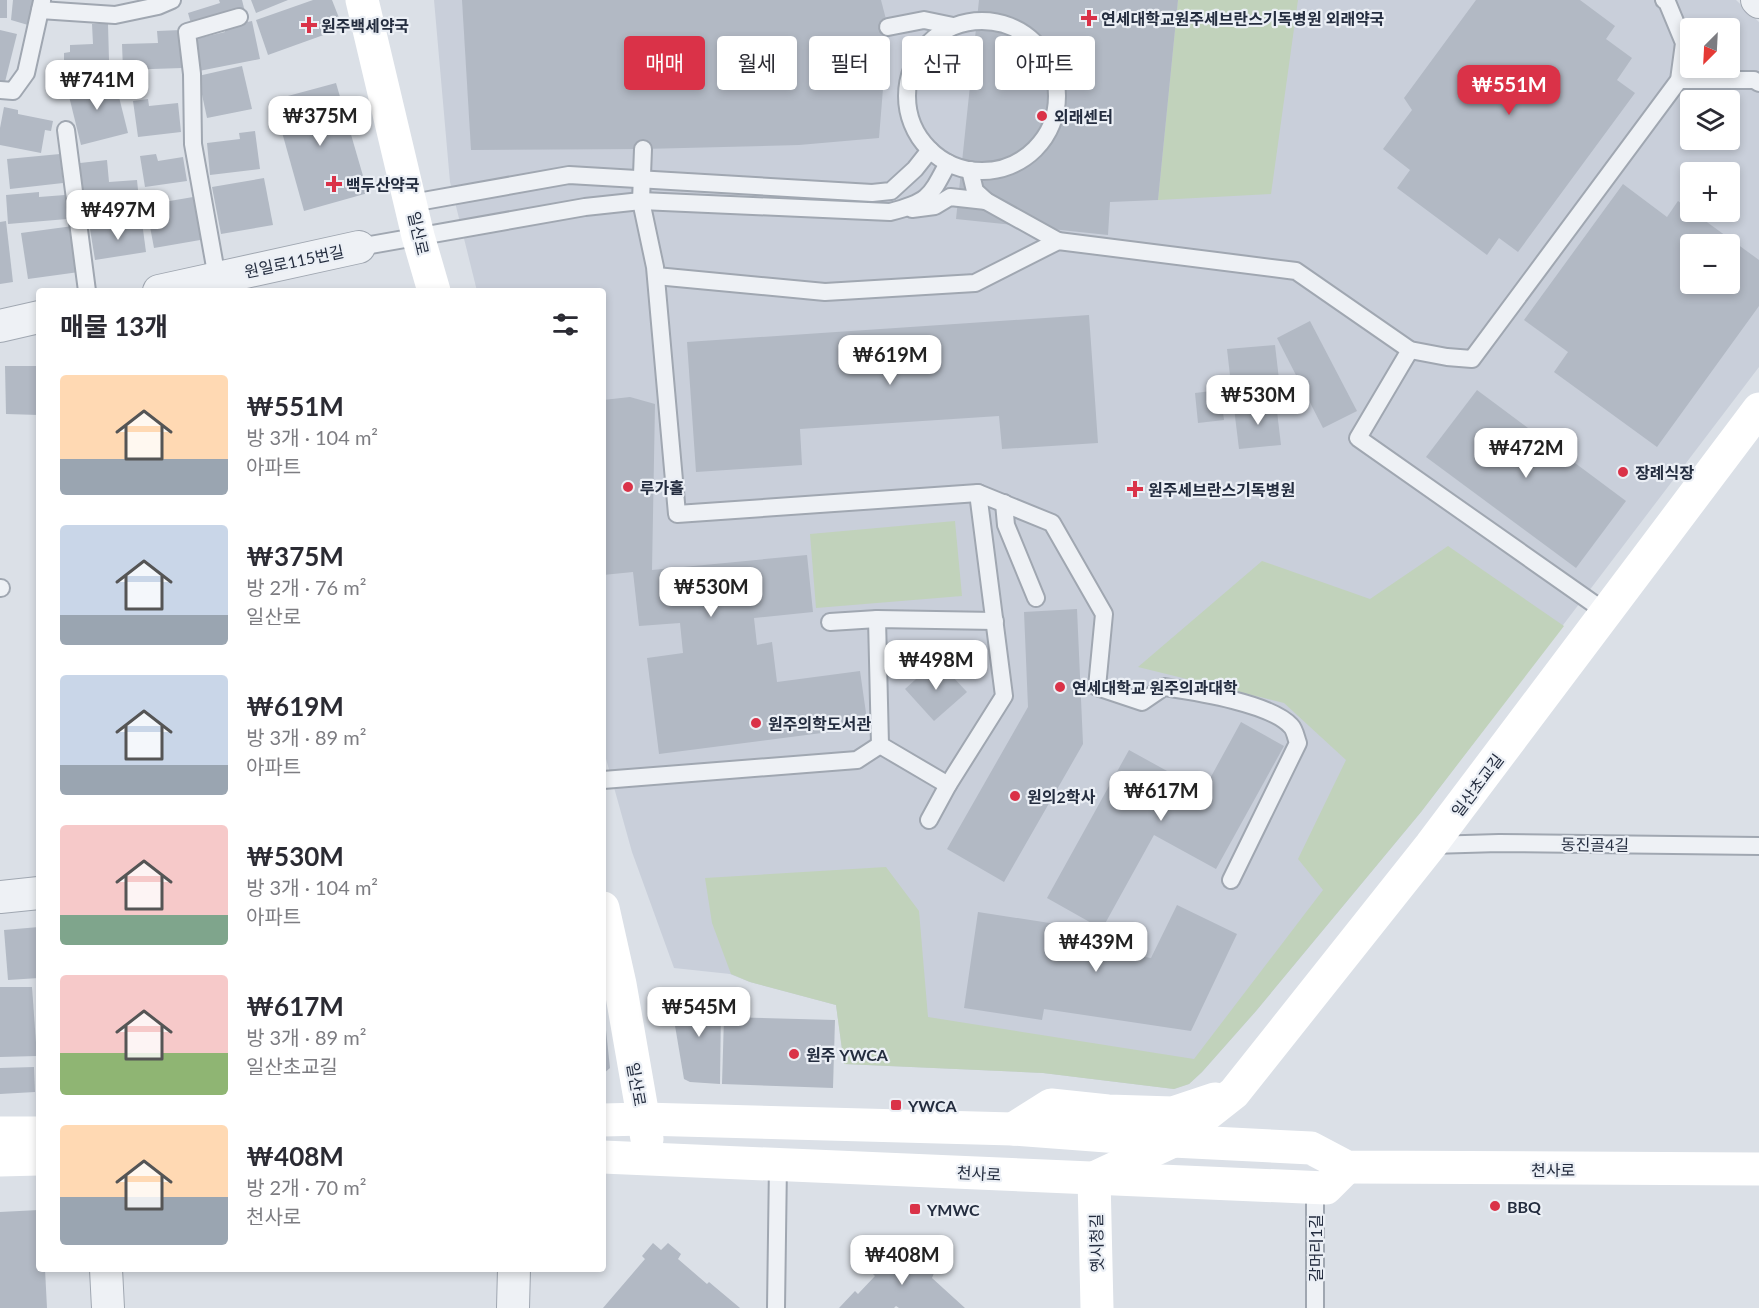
<!DOCTYPE html>
<html lang="ko">
<head>
<meta charset="utf-8">
<style>
  :root { --surface:#fff; --page:#f2f2f3; --text:#2b2b33; --muted:#7c7c81; --accent:#da3248 }
  body { margin:0; font-family:Lato,"Noto Sans KR",sans-serif; background:var(--page); color:var(--text); height:100vh; display:flex; flex-direction:column; font-size:22px; white-space:nowrap }
  * { box-sizing:border-box; margin:0 }
  p { font-size:20px; color:var(--muted) }
  .icon { flex:none; width:33px; height:33px; fill:none; stroke:currentColor; stroke-width:2; stroke-linecap:round; stroke-linejoin:round }
  .map { position:relative; flex:1; overflow:hidden }
  .details { position:absolute; left:36px; top:288px; width:570px; height:984px; display:flex; flex-direction:column; background:var(--surface); border-radius:6px; box-shadow:0 3px 9px #0003 }
  .details>* { flex:none }
  .guide { position:absolute; left:624px; top:36px; width:570px; height:54px; display:flex; gap:12px }
  .needle { width:39px; rotate:204deg }
  .buttons { position:absolute; left:1680px; top:18px; display:grid; gap:12px }
  .buttons a { display:grid; place-items:center; width:60px; height:60px; border-radius:6px; background:var(--surface); box-shadow:0 3px 9px #0003; font-size:30px }
  .price { position:absolute; translate:-50% -51px; padding:0 14px; border-radius:12px; background:#fff; color:#222; font-size:20px; line-height:39px; filter:drop-shadow(0 2px 3px #0008) }
  .price::after { content:''; position:absolute; left:50%; top:36px; width:18px; height:14px; margin-left:-9px; background:inherit; clip-path:polygon(0 0,100% 0,50% 100%) }
  .price.selected { background:var(--accent); color:#fff }
  ul { padding:0; list-style:none }
  li { display:flex; align-items:center; gap:18px; height:150px; padding:0 24px }
  li span { display:grid; place-items:center; flex:none; width:168px; height:120px; border-radius:6px; color:#555 }
  li>.icon { margin-inline-start:auto }
  span .icon { width:72px; height:72px; fill:#fffc; stroke-width:1 }
  li b { font-size:26px }
  h2 { display:flex; justify-content:space-between; align-items:center; height:72px; padding:0 24px; font-size:26px }
  .chip { padding:0 21px; border-radius:6px; background:var(--surface); box-shadow:0 3px 9px #0003; font-size:21px; line-height:54px }
  .chip.selected { background:var(--accent); color:#fff }
  .map>svg:first-child { display:block }
</style>
</head>
<body>
<div class="map">
<svg width="1759" height="1308" viewBox="0 0 1759 1308">
  <rect width="100%" height="100%" fill="#dbe0e7"/>
  <!-- built -->
  <path fill="#c9cfda" fill-rule="evenodd" d="M 434,0 L 1736,0 L 1759,22 L 1759,367 L 1421,812 L 1256,1011 L 1202,1072 L 1189,1084 L 1174,1089 L 1043,1073 L 844,1064 L 836,1005 L 750,982 L 730,974 L 674,968 L 632,852 L 603,748 L 603,291 L 477,291 L 450,182 ZM 1690,28 L 1730,28 L 1730,68 L 1690,68 ZM 1690,100 L 1730,100 L 1730,140 L 1690,140 ZM 1690,172 L 1730,172 L 1730,212 L 1690,212 ZM 1690,244 L 1730,244 L 1730,284 L 1690,284 Z"/>
  <!-- green -->
  <g fill="#c1d2bb">
    <path d="M 1178,0 L 1298,0 L 1271,194 L 1158,200 Z"/>
    <path d="M 955,521 L 962,596 L 816,608 L 810,534 Z"/>
    <path d="M 1448,546 L 1564,626 L 1421,812 L 1256,1011 L 1202,1072 L 1189,1084 L 1174,1089 L 1043,1073 L 844,1064 L 836,1005 L 750,982 L 731,974 L 712,923 L 705,878 L 886,867 L 919,911 L 928,1017 L 1194,1059 L 1323,890 L 1298,859 L 1346,760 L 1284,703 L 1138,667 L 1262,561 L 1370,599 Z"/>
  </g>
  <!-- building -->
  <g fill="#b2b9c4" fill-rule="evenodd">
    <rect x="0" y="0" width="7" height="18"/>
    <path d="M 13,0 L 34,0 L 28,25 L 11,20 Z"/>
    <path d="M 219,0 L 242,0 L 245,12 L 192,27 L 188,13 L 220,3 Z"/>
    <path d="M 251,0 L 288,0 L 256,13 Z"/>
    <path d="M 313,0 L 332,0 L 343,28 L 268,55 L 256,20 Z"/>
    <path d="M 462,0 L 881,0 L 888,27 L 879,138 L 799,145 L 643,149 L 471,150 Z"/>
    <path d="M 979,0 L 1178,0 L 1158,200 L 1110,202 L 1108,235 L 956,219 Z"/>
    <path d="M 1476,0 L 1580,0 L 1615,26 L 1606,39 L 1632,58 L 1617,80 L 1635,93 L 1518,252 L 1499,238 L 1487,255 L 1397,188 L 1410,170 L 1383,149 L 1412,110 L 1404,98 Z"/>
    <path d="M 252,21 L 260,59 L 199,71 L 195,39 L 225,32 L 224,27 Z"/>
    <path d="M 92,24 L 108,24 L 109,60 L 64,62 L 64,53 L 70,52 L 70,45 L 93,44 Z"/>
    <path d="M 0,30 L 17,34 L 5,82 L 0,80 Z"/>
    <path d="M 181,30 L 182,68 L 123,70 L 122,44 L 158,43 L 157,31 Z"/>
    <path d="M 242,66 L 252,109 L 207,118 L 198,76 Z"/>
    <path d="M 114,77 L 128,133 L 81,145 L 67,88 Z"/>
    <path d="M 336,83 L 368,193 L 304,211 L 273,100 Z"/>
    <path d="M 148,99 L 149,106 L 178,103 L 181,132 L 138,137 L 133,101 Z"/>
    <path d="M 4,107 L 18,110 L 18,114 L 53,121 L 51,131 L 45,130 L 41,153 L 0,145 L 0,128 Z"/>
    <path d="M 255,131 L 260,169 L 210,175 L 207,143 L 240,139 L 239,133 Z"/>
    <path d="M 60,154 L 63,183 L 10,189 L 7,159 Z"/>
    <path d="M 156,154 L 158,161 L 183,157 L 187,181 L 145,187 L 140,156 Z"/>
    <path d="M 107,160 L 109,182 L 137,180 L 141,220 L 102,223 L 99,196 L 83,197 L 80,163 Z"/>
    <path d="M 264,178 L 273,225 L 221,234 L 212,187 Z"/>
    <path d="M 1623,184 L 1667,217 L 1678,201 L 1759,260 L 1759,306 L 1657,447 L 1554,372 L 1568,352 L 1524,320 ZM 1690,244 L 1730,244 L 1730,284 L 1690,284 Z"/>
    <path d="M 39,192 L 39,197 L 65,195 L 67,219 L 8,224 L 6,195 Z"/>
    <path d="M 199,196 L 206,239 L 154,248 L 146,205 Z"/>
    <path d="M 6,221 L 13,282 L 0,284 L 0,222 Z"/>
    <path d="M 142,222 L 146,252 L 95,260 L 90,229 Z"/>
    <path d="M 73,226 L 79,272 L 28,279 L 21,233 Z"/>
    <path d="M 1089,315 L 1098,443 L 1002,449 L 999,416 L 800,429 L 802,465 L 696,472 L 687,342 Z"/>
    <path d="M 1310,321 L 1357,411 L 1323,428 L 1277,338 Z"/>
    <path d="M 1275,345 L 1280,388 L 1232,393 L 1227,349 Z"/>
    <path d="M 5,366 L 39,366 L 39,415 L 6,414 Z"/>
    <path d="M 1220,390 L 1224,420 L 1198,423 L 1195,393 Z"/>
    <path d="M 1477,390 L 1626,501 L 1576,568 L 1426,457 Z"/>
    <path d="M 630,397 L 655,404 L 652,570 L 807,555 L 813,612 L 754,618 L 757,645 L 772,642 L 777,682 L 860,671 L 868,727 L 659,754 L 647,658 L 683,653 L 680,623 L 639,626 L 633,572 L 603,575 L 603,400 Z"/>
    <path d="M 1276,403 L 1281,445 L 1239,449 L 1234,408 Z"/>
    <path d="M 1077,609 L 1083,744 L 1004,882 L 947,849 L 1028,707 L 1024,612 Z"/>
    <path d="M 937,660 L 967,692 L 934,721 L 905,689 Z"/>
    <path d="M 1241,722 L 1284,746 L 1216,869 L 1154,835 L 1102,929 L 1047,898 L 1129,750 L 1187,782 L 1180,795 L 1196,804 Z"/>
    <path d="M 1177,905 L 1237,934 L 1191,1031 L 1044,1009 L 1042,1020 L 964,1008 L 978,912 L 1056,924 L 1053,943 L 1151,958 Z"/>
    <path d="M 39,927 L 39,978 L 8,980 L 4,930 Z"/>
    <path d="M 0,987 L 32,987 L 37,1056 L 0,1057 Z"/>
    <path d="M 707,992 L 721,1007 L 720,1084 L 690,1082 L 684,1079 L 671,1002 Z"/>
    <path d="M 724,1017 L 835,1020 L 833,1088 L 722,1084 Z"/>
    <path d="M 606,1030 L 610,1068 L 603,1074 L 603,1031 Z"/>
    <path d="M 34,1067 L 35,1092 L 0,1094 L 0,1068 Z"/>
    <path d="M 39,1210 L 39,1269 L 45,1269 L 47,1308 L 0,1308 L 0,1212 Z"/>
    <path d="M 900,1242 L 934,1273 L 932,1278 L 965,1308 L 899,1308 L 896,1306 L 894,1308 L 839,1308 L 855,1291 L 858,1294 L 875,1276 L 872,1273 Z"/>
    <path d="M 653,1243 L 661,1250 L 668,1243 L 681,1254 L 678,1259 L 707,1284 L 709,1282 L 740,1308 L 603,1308 L 645,1259 L 642,1256 Z"/>
  </g>
  <g fill="none" stroke-linecap="round" stroke-linejoin="round">
    <!-- lane casing -->
    <g stroke="#a0a7b1" stroke-width="20">
      <g id="lane">
        <path d="M 40,10 L 115,15 L 158,6 L 172,0"/>
        <circle cx="982" cy="96" r="75"/>
        <path d="M 888,27 L 924,20 L 953,26"/>
        <path d="M 1679,80 L 1754,80 L 1759,83"/>
        <path d="M 0,90 L 13,91 L 26,73 L 42,1"/>
        <path d="M 66,130 L 87,291"/>
        <path d="M 643,149 L 641,201 L 655,267 L 677,514 L 978,493 L 1052,523 L 1104,614 L 1097,687 L 1142,702 L 1164,687 C 1196,692 1270,703 1291,726 C 1295,730 1296,738 1298,743 L 1231,880"/>
        <path d="M 970,170 L 975,191 L 986,201 L 1058,241"/>
        <path d="M 412,203 L 569,175 L 872,193 L 891,191 L 915,169 L 930,150"/>
        <path d="M 912,209 L 935,206 L 950,197 L 986,201"/>
        <path d="M 359,247 L 585,207 L 641,201 L 890,212 C 929,202 930,197 948,163"/>
        <path d="M 656,276 L 825,292 L 975,283 L 1058,241 L 1296,271 L 1410,350 L 1447,357 L 1472,359 L 1679,80 L 1684,43 L 1667,2 L 1664,0"/>
        <path d="M 217,278 L 193,144 L 192,74 L 187,32 L 239,17"/>
        <path d="M 1410,350 L 1358,438 L 1607,613"/>
        <path d="M 1004,503 L 1006,525 L 1036,598"/>
        <path d="M 0,588 L 1,588"/>
        <path d="M 877,619 L 880,745"/>
        <path d="M 830,622 L 877,619 L 995,621"/>
        <path d="M 880,745 L 948,785"/>
        <path d="M 603,780 L 857,760 L 880,745"/>
        <path d="M 929,820 L 948,785 L 1004,696 L 978,493"/>
        <path d="M 1431,845 L 1499,843 L 1759,846"/>
        <path d="M 1315,1187 L 1315,1308"/>
        <path d="M 776,1308 L 778,1164"/>
      </g>
    </g>
    <!-- street casing -->
    <g stroke="#a0a7b1" stroke-width="34">
      <g id="street">
        <path d="M 1757,0 L 1759,2"/>
        <path d="M 159,291 L 359,247"/>
        <path d="M 0,326 L 39,317"/>
        <path d="M 0,897 L 39,893"/>
        <path d="M 106,1269 L 108,1308"/>
        <path d="M 513,1308 L 514,1269"/>
      </g>
    </g>
    <!-- lane -->
    <use href="#lane" stroke="#eef1f5" stroke-width="16"/>
    <!-- street -->
    <use href="#street" stroke="#eef1f5" stroke-width="32"/>
    <!-- secondary -->
    <g stroke="#fff" stroke-width="33">
      <path d="M 362,0 L 418,236 L 434,291"/>
      <path d="M 603,908 L 620,984 L 647,1139"/>
      <path d="M 603,1120 L 643,1119 L 1013,1129 L 1173,1141 L 1311,1148 L 1347,1167 L 1759,1169"/>
      <path d="M 1013,1129 L 1051,1105 L 1108,1111 L 1173,1113 L 1215,1099"/>
      <path d="M 0,1133 L 39,1133"/>
      <path d="M 603,1157 L 1326,1188 L 1347,1167"/>
      <path d="M 0,1160 L 39,1159"/>
      <path d="M 1097,1308 L 1094,1178 L 1173,1141 L 1234,1093 L 1431,845 L 1759,409"/>
    </g>
  </g>
  <!-- markers -->
  <g fill="#da3248" stroke="#ebeff5" stroke-width="2">
    <path d="M1086 9h6v6h6v6h-6v6h-6v-6h-6v-6h6z"/>
    <path d="M306 16h6v6h6v6h-6v6h-6v-6h-6v-6h6z"/>
    <circle cx="1042" cy="116" r="6"/>
    <path d="M331 175h6v6h6v6h-6v6h-6v-6h-6v-6h6z"/>
    <circle cx="1623" cy="472" r="6"/>
    <circle cx="628" cy="487" r="6"/>
    <path d="M1132 480h6v6h6v6h-6v6h-6v-6h-6v-6h6z"/>
    <circle cx="1060" cy="687" r="6"/>
    <circle cx="756" cy="723" r="6"/>
    <circle cx="1015" cy="796" r="6"/>
    <circle cx="794" cy="1054" r="6"/>
    <rect x="890" y="1099" width="12" height="12" rx="3"/>
    <circle cx="1495" cy="1206" r="6"/>
    <rect x="909" y="1203" width="12" height="12" rx="3"/>
  </g>
  <g text-anchor="middle" dominant-baseline="central" stroke-width="4.5" stroke-linejoin="round" paint-order="stroke">
    <!-- poi labels -->
    <g font-size="16" font-weight="bold" fill="#242d3f" stroke="#ebeff5" text-anchor="start">
      <text x="1101" y="18">연세대학교원주세브란스기독병원 외래약국</text>
      <text x="321" y="25">원주백세약국</text>
      <text x="1054" y="116">외래센터</text>
      <text x="346" y="184">백두산약국</text>
      <text x="1635" y="472">장례식장</text>
      <text x="640" y="487">루가홀</text>
      <text x="1148" y="489">원주세브란스기독병원</text>
      <text x="1072" y="687">연세대학교 원주의과대학</text>
      <text x="768" y="723">원주의학도서관</text>
      <text x="1027" y="796">원의2학사</text>
      <text x="806" y="1054">원주 YWCA</text>
      <text x="908" y="1105">YWCA</text>
      <text x="1507" y="1206">BBQ</text>
      <text x="927" y="1209">YMWC</text>
    </g>
    <!-- street labels -->
    <g font-size="16" fill="#242d3f" stroke="#ebeff5">
      <text transform="translate(419 233) rotate(77)">일산로</text>
      <text transform="translate(294 261) rotate(-12)">원일로115번길</text>
      <text transform="translate(1477 785) rotate(-53)">일산초교길</text>
      <text transform="translate(1595 844) rotate(1)">동진골4길</text>
      <text transform="translate(637 1084) rotate(80)">일산로</text>
      <text x="1553" y="1169">천사로</text>
      <text transform="translate(979 1173) rotate(3)">천사로</text>
      <text transform="translate(1096 1243) rotate(-91)">옛시청길</text>
      <text transform="translate(1315 1248) rotate(-90)">갈머리1길</text>
    </g>
  </g>
</svg>
<div class="buttons">
<a><svg class="needle" viewBox="-14 -14 28 28"><path d="M0-13l5 13h-10z" fill="#e53935"/><path d="M0 13l5-13h-10z" fill="#7c7c81"/></svg></a>
<a><svg class="icon" aria-label="layers" viewBox="0 0 24 24"><path d="M12 4l9 5-9 5-9-5zM3 14l9 5 9-5"/></svg></a>
<a>+</a>
<a>−</a>
</div>
<b class="price" style="left:97px;top:111px">₩741M</b>
<b class="price selected" style="left:1509px;top:116px">₩551M</b>
<b class="price" style="left:320px;top:147px">₩375M</b>
<b class="price" style="left:118px;top:241px">₩497M</b>
<b class="price" style="left:890px;top:386px">₩619M</b>
<b class="price" style="left:1258px;top:426px">₩530M</b>
<b class="price" style="left:1526px;top:479px">₩472M</b>
<b class="price" style="left:711px;top:618px">₩530M</b>
<b class="price" style="left:936px;top:691px">₩498M</b>
<b class="price" style="left:1161px;top:822px">₩617M</b>
<b class="price" style="left:1096px;top:973px">₩439M</b>
<b class="price" style="left:699px;top:1038px">₩545M</b>
<b class="price" style="left:902px;top:1286px">₩408M</b>
<div class="guide">
<a class="chip selected">매매</a>
<a class="chip">월세</a>
<a class="chip">필터</a>
<a class="chip">신규</a>
<a class="chip">아파트</a>
</div>
<section class="details">
<h2>매물 13개<svg class="icon" aria-label="filters" viewBox="0 0 24 24"><path d="M4 7h16M4 17h16"/><circle cx="9" cy="7" r="2"/><circle cx="15" cy="17" r="2"/></svg></h2>
<ul>
<li><span style="background:linear-gradient(#ffd9b3 70%,#9aa5b1 0)"><svg class="icon" aria-label="home" viewBox="0 0 24 24"><path d="M3 11l9-7 9 7M6 9v11h12V9"/></svg></span><div><b>₩551M</b><p>방 3개 · 104 m²</p><p>아파트</p></div></li>
<li><span style="background:linear-gradient(#c9d6e8 75%,#9aa5b1 0)"><svg class="icon" aria-label="home" viewBox="0 0 24 24"><path d="M3 11l9-7 9 7M6 9v11h12V9"/></svg></span><div><b>₩375M</b><p>방 2개 · 76 m²</p><p>일산로</p></div></li>
<li><span style="background:linear-gradient(#c9d6e8 75%,#9aa5b1 0)"><svg class="icon" aria-label="home" viewBox="0 0 24 24"><path d="M3 11l9-7 9 7M6 9v11h12V9"/></svg></span><div><b>₩619M</b><p>방 3개 · 89 m²</p><p>아파트</p></div></li>
<li><span style="background:linear-gradient(#f6c9c9 75%,#7fa58c 0)"><svg class="icon" aria-label="home" viewBox="0 0 24 24"><path d="M3 11l9-7 9 7M6 9v11h12V9"/></svg></span><div><b>₩530M</b><p>방 3개 · 104 m²</p><p>아파트</p></div></li>
<li><span style="background:linear-gradient(#f6c9c9 65%,#8fb573 0)"><svg class="icon" aria-label="home" viewBox="0 0 24 24"><path d="M3 11l9-7 9 7M6 9v11h12V9"/></svg></span><div><b>₩617M</b><p>방 3개 · 89 m²</p><p>일산초교길</p></div></li>
<li><span style="background:linear-gradient(#ffd9b3 60%,#9aa5b1 0)"><svg class="icon" aria-label="home" viewBox="0 0 24 24"><path d="M3 11l9-7 9 7M6 9v11h12V9"/></svg></span><div><b>₩408M</b><p>방 2개 · 70 m²</p><p>천사로</p></div></li>
</ul>
</section>
</div>
</body>
</html>
